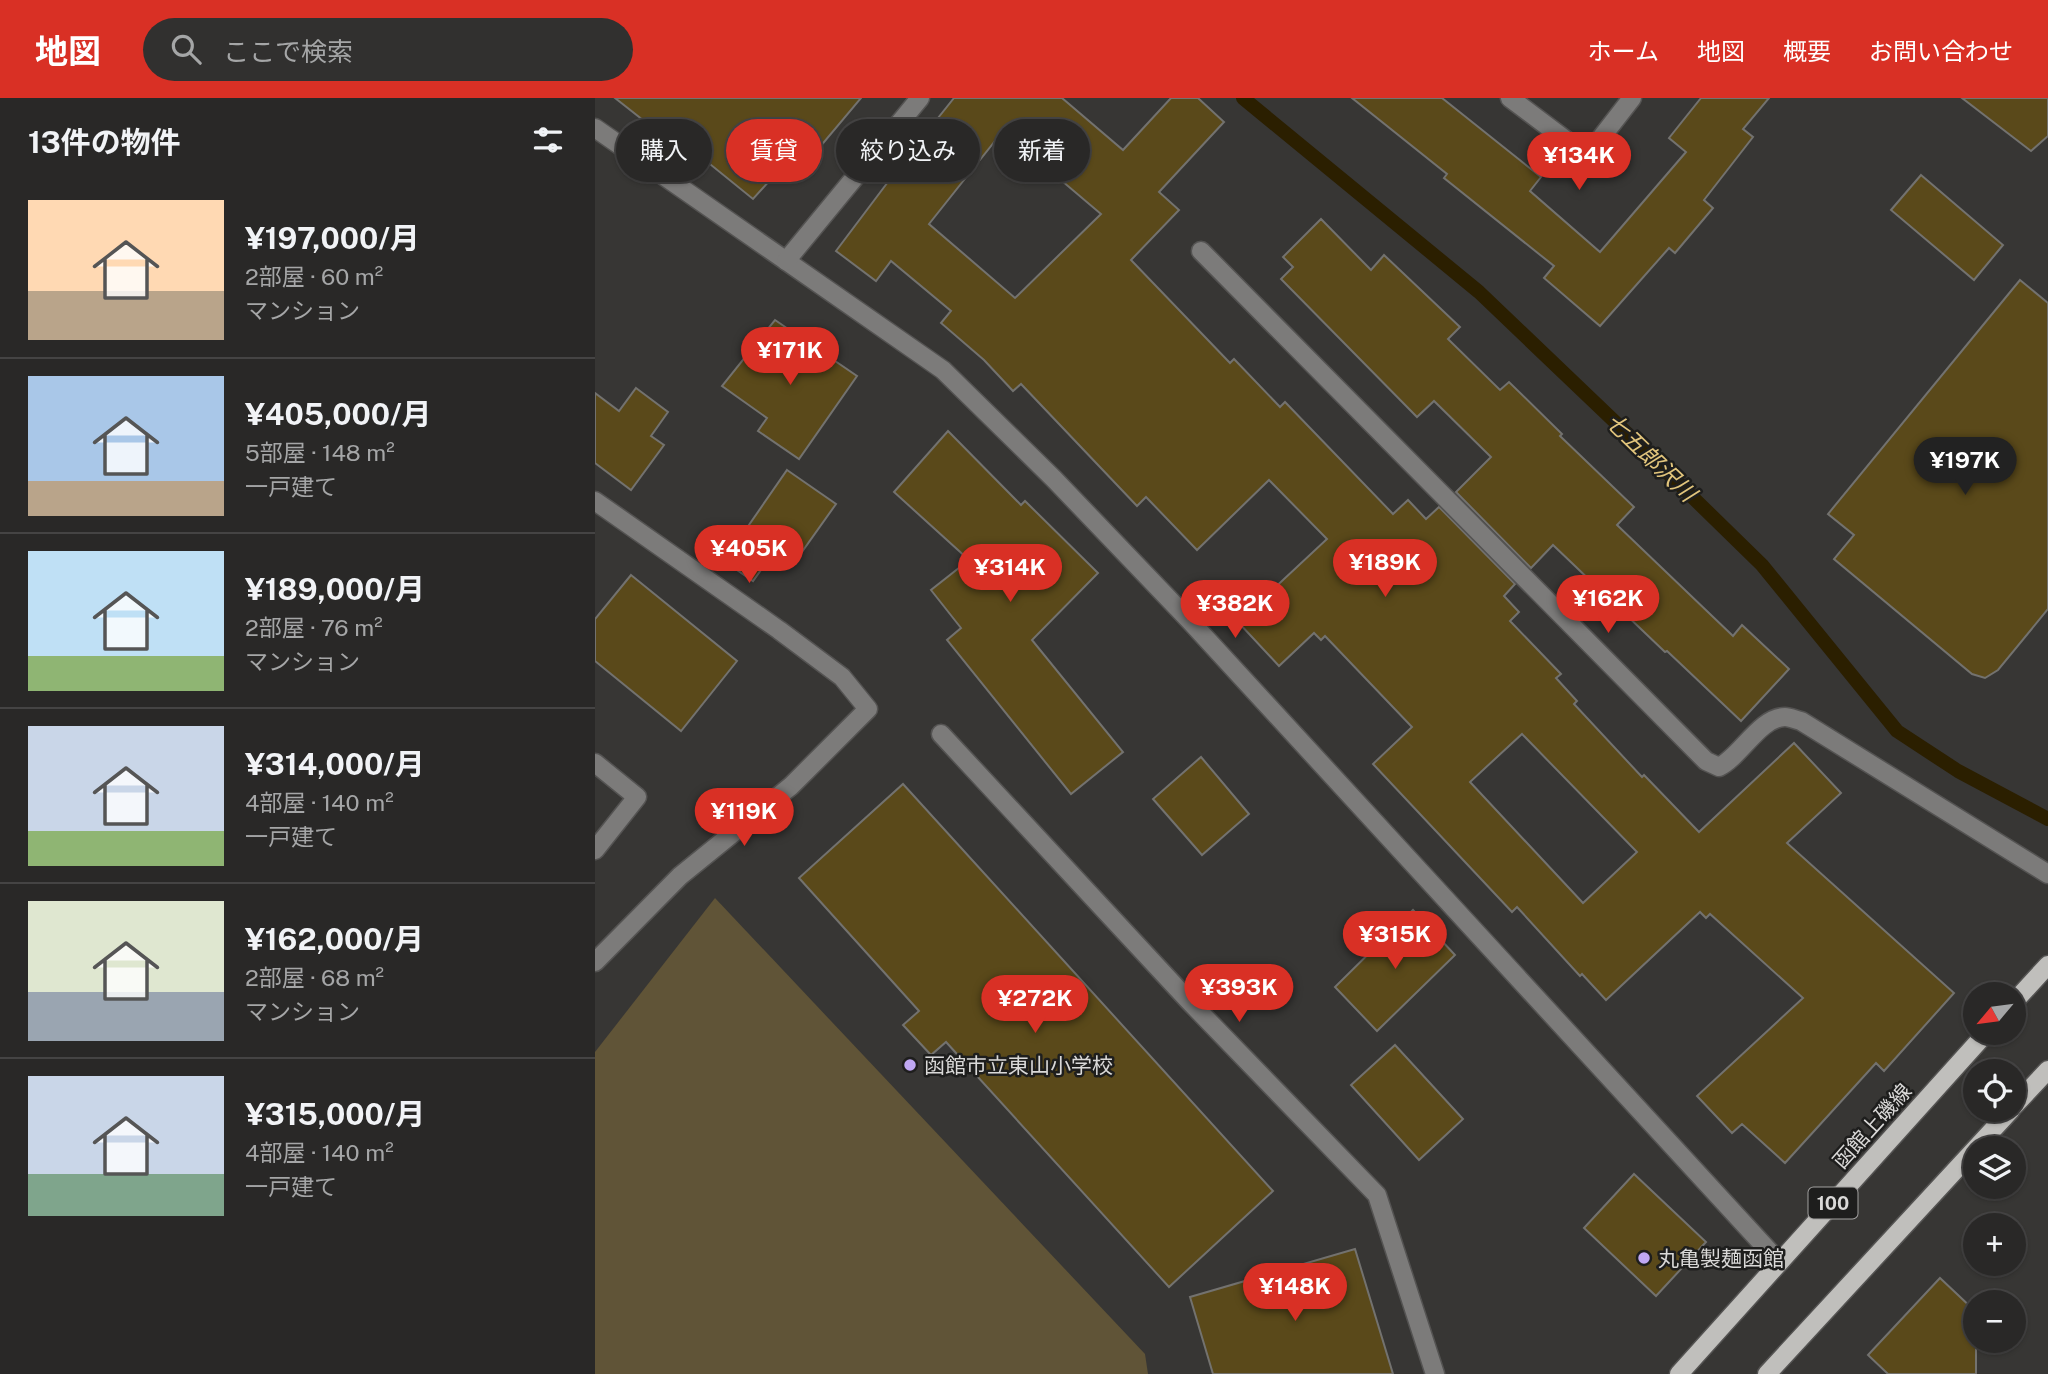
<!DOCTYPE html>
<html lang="ja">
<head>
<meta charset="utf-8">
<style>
  :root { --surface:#292827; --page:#31302f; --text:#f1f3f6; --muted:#a5a6a7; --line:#454444; --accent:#d93025 }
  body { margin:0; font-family:"Public Sans","Noto Sans JP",sans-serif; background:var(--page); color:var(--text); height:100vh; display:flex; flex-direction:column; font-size:26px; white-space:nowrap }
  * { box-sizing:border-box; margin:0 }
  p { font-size:23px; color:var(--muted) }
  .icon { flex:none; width:38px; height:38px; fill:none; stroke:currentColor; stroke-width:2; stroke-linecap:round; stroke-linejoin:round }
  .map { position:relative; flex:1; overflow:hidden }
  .drawer { display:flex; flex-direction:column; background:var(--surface); width:595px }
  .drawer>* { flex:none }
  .guide { position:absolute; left:21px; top:21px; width:665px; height:63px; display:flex; gap:14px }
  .needle { width:46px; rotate:241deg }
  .controls { position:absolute; left:1368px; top:884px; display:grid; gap:14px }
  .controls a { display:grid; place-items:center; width:63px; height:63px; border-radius:50%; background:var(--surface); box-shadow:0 2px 5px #0004,0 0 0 2px var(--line); font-size:35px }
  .price { position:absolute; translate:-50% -60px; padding:0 16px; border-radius:24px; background:var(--accent); color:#fff; font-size:23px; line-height:46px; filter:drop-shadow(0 2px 4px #0008) }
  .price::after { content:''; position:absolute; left:50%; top:42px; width:21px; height:16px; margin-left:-10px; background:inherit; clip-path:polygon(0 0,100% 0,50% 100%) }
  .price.selected { background:#222; color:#fff }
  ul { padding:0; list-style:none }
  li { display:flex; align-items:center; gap:21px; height:175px; padding:0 28px }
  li+li { border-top:2px solid var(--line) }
  li span { display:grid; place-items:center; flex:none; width:196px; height:140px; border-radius:0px; color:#555 }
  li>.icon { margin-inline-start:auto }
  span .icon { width:84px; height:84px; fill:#fffc; stroke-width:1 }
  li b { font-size:30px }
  h2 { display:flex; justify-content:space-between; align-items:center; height:84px; padding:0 28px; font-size:30px }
  .tag { padding:0 24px; border-radius:32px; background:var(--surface); box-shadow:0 2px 5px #0004,0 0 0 2px var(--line); font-size:24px; line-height:63px }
  .tag.selected { background:var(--accent); color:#fff }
  header { display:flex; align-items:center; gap:42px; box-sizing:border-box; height:98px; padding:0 35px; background:var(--accent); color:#fff }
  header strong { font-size:33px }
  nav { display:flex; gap:38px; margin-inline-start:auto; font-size:24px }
  .search { width:490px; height:63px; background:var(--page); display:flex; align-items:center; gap:18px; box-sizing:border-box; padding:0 24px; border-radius:38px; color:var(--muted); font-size:26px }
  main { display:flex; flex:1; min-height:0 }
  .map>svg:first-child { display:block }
</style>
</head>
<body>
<header>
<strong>地図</strong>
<div class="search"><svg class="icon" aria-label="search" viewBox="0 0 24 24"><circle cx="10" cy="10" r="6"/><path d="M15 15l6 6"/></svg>ここで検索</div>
<nav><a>ホーム</a><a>地図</a><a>概要</a><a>お問い合わせ</a></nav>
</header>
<main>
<section class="drawer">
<h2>13件の物件<svg class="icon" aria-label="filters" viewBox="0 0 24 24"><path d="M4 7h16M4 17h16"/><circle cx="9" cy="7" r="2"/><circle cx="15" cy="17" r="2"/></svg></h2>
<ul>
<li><span style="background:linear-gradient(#ffd9b3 65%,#b9a48a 0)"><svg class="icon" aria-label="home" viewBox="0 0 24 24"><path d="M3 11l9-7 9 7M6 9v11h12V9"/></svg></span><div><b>¥197,000/月</b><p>2部屋 · 60 m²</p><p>マンション</p></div></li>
<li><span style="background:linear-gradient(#a9c7e8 75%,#b9a48a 0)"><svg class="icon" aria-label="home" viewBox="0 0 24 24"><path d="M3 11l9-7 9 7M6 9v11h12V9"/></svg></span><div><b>¥405,000/月</b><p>5部屋 · 148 m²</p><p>一戸建て</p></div></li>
<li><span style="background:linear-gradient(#bfe0f5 75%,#8fb573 0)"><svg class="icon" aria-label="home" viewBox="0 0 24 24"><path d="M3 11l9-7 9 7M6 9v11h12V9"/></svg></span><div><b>¥189,000/月</b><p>2部屋 · 76 m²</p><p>マンション</p></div></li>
<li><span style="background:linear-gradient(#c9d6e8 75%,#8fb573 0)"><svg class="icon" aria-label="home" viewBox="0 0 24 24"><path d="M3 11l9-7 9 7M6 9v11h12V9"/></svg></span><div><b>¥314,000/月</b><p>4部屋 · 140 m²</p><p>一戸建て</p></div></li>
<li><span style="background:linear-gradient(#dfe7d0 65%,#9aa5b1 0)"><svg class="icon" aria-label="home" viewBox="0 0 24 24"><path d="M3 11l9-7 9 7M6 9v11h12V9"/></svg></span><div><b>¥162,000/月</b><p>2部屋 · 68 m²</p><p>マンション</p></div></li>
<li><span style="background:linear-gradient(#c9d6e8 70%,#7fa58c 0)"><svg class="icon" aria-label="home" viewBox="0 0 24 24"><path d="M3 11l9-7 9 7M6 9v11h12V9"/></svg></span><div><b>¥315,000/月</b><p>4部屋 · 140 m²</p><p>一戸建て</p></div></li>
</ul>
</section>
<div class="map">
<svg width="1453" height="1276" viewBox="0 0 1453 1276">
  <rect width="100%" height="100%" fill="#373634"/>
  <!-- green -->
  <path fill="#605437" d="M 120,800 L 550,1256 L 553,1276 L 0,1276 L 0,954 Z"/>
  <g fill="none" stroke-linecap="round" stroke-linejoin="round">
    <!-- stream -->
    <path stroke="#2b1f00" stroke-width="14" d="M 648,0 L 884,194 L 1040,343 L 1167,467 L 1302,633 L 1363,673 L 1453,721"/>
  </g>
  <!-- building -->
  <g fill="#5a491a" stroke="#73726f" stroke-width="2" fill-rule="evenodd">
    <path d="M 20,0 L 266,0 L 198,81 L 186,70 L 158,101 L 110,62 L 105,67 Z"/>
    <path d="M 359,0 L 467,0 L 528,52 L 576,0 L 603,0 L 629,24 L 564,94 L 584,112 L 536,162 L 635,265 L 639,261 L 685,309 L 690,304 L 798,416 L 813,402 L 831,421 L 844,409 L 920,486 L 909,498 L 924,514 L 915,523 L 966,576 L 961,580 L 982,603 L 979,606 L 1047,679 L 1049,677 L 1104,734 L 1199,645 L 1246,695 L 1192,745 L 1359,895 L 1289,973 L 1281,965 L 1190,1065 L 1147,1026 L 1137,1035 L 1102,998 L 1208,900 L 1115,816 L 1111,820 L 1105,814 L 1011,902 L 987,876 L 985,878 L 922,809 L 917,814 L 778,666 L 817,629 L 730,538 L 726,542 L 719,535 L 684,568 L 643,524 L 732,441 L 674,382 L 602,452 L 551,399 L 542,408 L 426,286 L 418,293 L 389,262 L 346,225 L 356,213 L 296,163 L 281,183 L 241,153 L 311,60 ZM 408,33 L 506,116 L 420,200 L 334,126 ZM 927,636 L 1042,754 L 988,805 L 875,684 Z"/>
    <path d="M 757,0 L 847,0 L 946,79 L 935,93 L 1005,154 L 1091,54 L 1074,40 L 1106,0 L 1174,0 L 1148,31 L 1158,39 L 1109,102 L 1118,110 L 1080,155 L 1074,150 L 1005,228 L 949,180 L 959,168 L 849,80 L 852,76 Z"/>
    <path d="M 1367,0 L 1453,0 L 1453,38 L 1436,53 Z"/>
    <path d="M 1326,77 L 1408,147 L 1379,182 L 1296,112 Z"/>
    <path d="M 726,121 L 776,172 L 789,157 L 865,229 L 853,241 L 905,292 L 914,284 L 967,336 L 965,338 L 1039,409 L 1022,427 L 1138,538 L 1147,527 L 1194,571 L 1146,623 L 1072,553 L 1070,554 L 958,447 L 936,470 L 861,394 L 896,359 L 839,303 L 822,319 L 686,181 L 698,169 L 688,159 Z"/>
    <path d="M 1425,182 L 1453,205 L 1453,511 L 1403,572 L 1390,580 L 1377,576 L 1239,461 L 1259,437 L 1233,416 Z"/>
    <path d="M 180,222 L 262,278 L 204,361 L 163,333 L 172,320 L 127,288 Z"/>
    <path d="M 41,290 L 73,314 L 56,338 L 69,347 L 36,392 L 0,365 L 0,295 L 24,313 Z"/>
    <path d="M 353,333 L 426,407 L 430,403 L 503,475 L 437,542 L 528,654 L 476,696 L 352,542 L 366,530 L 336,492 L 374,462 L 299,394 Z"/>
    <path d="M 192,372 L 241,406 L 204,458 L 186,444 L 158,483 L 129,463 Z"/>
    <path d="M 36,477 L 142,563 L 86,633 L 0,563 L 0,521 Z"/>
    <path d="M 606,659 L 654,716 L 607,757 L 558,701 Z"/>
    <path d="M 308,686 L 678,1093 L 574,1189 L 351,944 L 336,957 L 308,927 L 324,913 L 204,780 Z"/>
    <path d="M 818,812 L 860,857 L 782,933 L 740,889 Z"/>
    <path d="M 800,947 L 868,1021 L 824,1062 L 756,987 Z"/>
    <path d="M 1039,1076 L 1111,1144 L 1061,1198 L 989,1130 Z"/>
    <path d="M 760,1151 L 798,1276 L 618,1276 L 595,1199 Z"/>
    <path d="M 1345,1180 L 1381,1214 L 1381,1276 L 1293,1276 L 1273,1257 Z"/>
  </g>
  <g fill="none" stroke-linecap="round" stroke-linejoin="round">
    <!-- minor casing -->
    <g stroke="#545352" stroke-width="21">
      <g id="minor">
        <path d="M 915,0 L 992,58 L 1037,0"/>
        <path d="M 0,30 L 348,272 L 459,381 L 595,523 L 1184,1164"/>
        <path d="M 606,153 L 1111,663 L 1124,669 C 1146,658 1165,619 1190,619 C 1195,619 1201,622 1206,623 L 1453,776"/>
        <path d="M 191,163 L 325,0"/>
        <path d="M 0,403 L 184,532 L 247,579 L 273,611 L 196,688 L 85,778 L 0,864"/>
        <path d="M 346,636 L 593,902 L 782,1097 L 840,1276"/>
        <path d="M 0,665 L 42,699 L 0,752"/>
      </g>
    </g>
    <!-- major casing -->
    <g stroke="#545352" stroke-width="21">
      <g id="major">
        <path d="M 1419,904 L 1453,867"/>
        <path d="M 1419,1008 L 1453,972"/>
        <path d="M 1084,1276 L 1392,934"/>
        <path d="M 1172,1276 L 1416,1012"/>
      </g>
    </g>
    <!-- minor -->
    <use href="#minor" stroke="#7c7b7a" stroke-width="18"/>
    <!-- major -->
    <use href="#major" stroke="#c0bfbc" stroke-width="18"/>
  </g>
  <!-- markers -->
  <g fill="#c0a8f3" stroke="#1e1e1d" stroke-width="2.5">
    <circle cx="315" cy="967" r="7"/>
    <circle cx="1049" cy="1160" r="7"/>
  </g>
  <g text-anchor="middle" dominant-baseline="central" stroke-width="5" stroke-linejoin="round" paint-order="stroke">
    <!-- shield labels -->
    <rect fill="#1e1e1d" stroke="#a2a1a0" stroke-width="2" x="1213.5" y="1089.5" width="49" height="31" rx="5"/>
    <g font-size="19" font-weight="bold" fill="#dad9d8">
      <text x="1238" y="1105">100</text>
    </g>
    <!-- poi labels -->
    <g font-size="21" fill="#dad9d8" stroke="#1e1e1d" text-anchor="start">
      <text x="329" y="967">函館市立東山小学校</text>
      <text x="1063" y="1160">丸亀製麺函館</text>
    </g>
    <!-- street labels -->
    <g font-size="21" fill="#dad9d8" stroke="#1e1e1d">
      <text transform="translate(1277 1028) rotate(-48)">函館上磯線</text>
    </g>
    <!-- water labels -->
    <g font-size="23" font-style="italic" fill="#e2c57c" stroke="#1e1e1d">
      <text transform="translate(1056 359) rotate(44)">七五郎沢川</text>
    </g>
  </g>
</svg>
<div class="controls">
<a><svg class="needle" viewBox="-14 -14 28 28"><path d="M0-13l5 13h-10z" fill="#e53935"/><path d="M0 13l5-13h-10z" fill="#a5a6a7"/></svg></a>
<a><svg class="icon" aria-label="locate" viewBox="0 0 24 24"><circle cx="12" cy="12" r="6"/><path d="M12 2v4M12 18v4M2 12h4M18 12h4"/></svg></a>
<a><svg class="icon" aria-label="layers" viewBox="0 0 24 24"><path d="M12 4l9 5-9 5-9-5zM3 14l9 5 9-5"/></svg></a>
<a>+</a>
<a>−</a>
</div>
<b class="price" style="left:984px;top:94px">¥134K</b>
<b class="price" style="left:195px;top:289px">¥171K</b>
<b class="price selected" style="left:1370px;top:399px">¥197K</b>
<b class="price" style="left:154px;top:487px">¥405K</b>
<b class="price" style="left:790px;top:501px">¥189K</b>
<b class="price" style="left:415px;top:506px">¥314K</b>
<b class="price" style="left:1013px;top:537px">¥162K</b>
<b class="price" style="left:640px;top:542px">¥382K</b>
<b class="price" style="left:149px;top:750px">¥119K</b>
<b class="price" style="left:800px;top:873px">¥315K</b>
<b class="price" style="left:644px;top:926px">¥393K</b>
<b class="price" style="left:440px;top:937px">¥272K</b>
<b class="price" style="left:700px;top:1225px">¥148K</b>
<div class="guide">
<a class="tag">購入</a>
<a class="tag selected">賃貸</a>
<a class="tag">絞り込み</a>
<a class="tag">新着</a>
</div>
</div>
</main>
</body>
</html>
